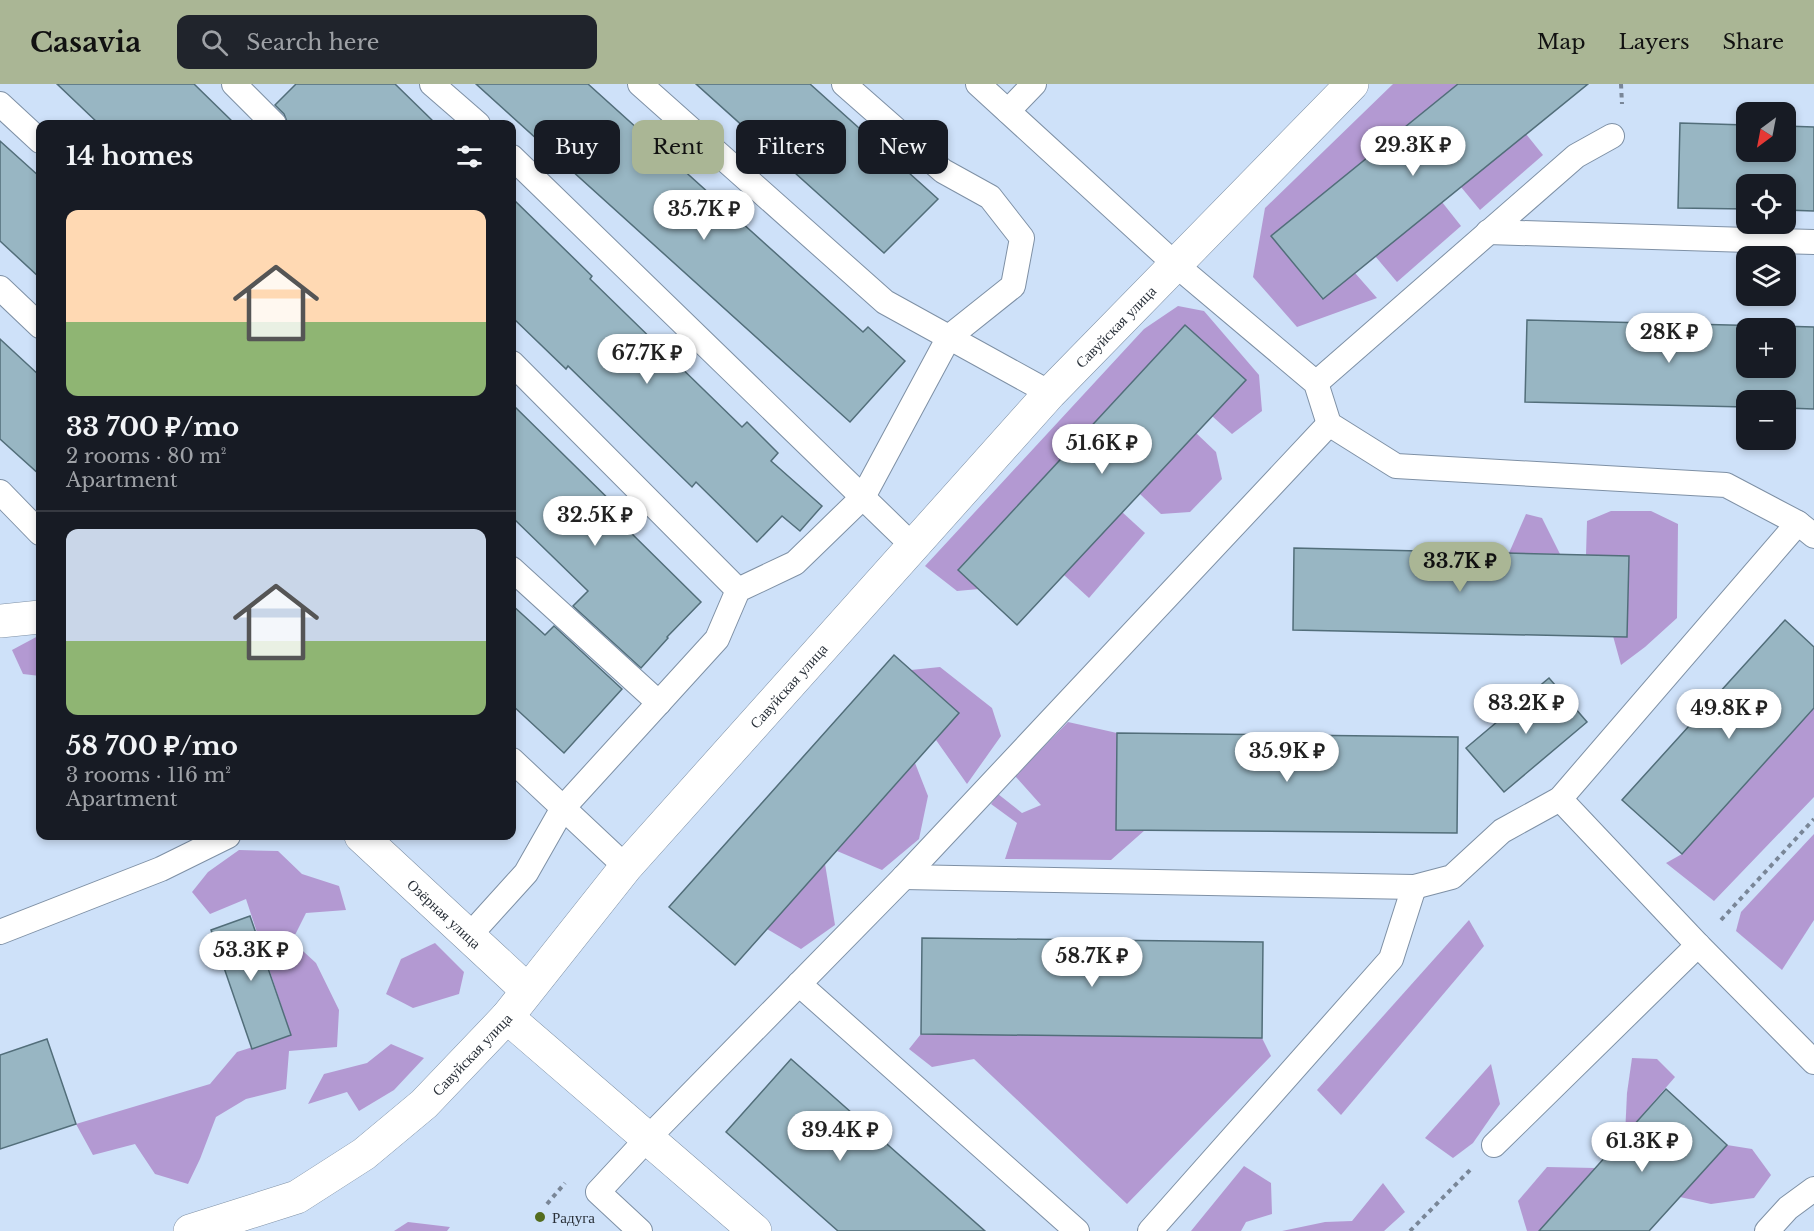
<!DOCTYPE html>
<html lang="en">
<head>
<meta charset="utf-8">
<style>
  :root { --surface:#171b24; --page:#20242c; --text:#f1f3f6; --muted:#9ea1a6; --line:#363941; --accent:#aab695 }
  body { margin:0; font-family:"Libre Baskerville",serif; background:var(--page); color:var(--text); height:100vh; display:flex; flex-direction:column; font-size:22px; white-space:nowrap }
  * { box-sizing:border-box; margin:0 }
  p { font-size:20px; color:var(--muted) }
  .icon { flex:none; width:33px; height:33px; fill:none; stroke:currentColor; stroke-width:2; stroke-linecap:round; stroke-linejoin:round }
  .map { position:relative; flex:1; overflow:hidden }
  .panel { position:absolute; left:36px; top:36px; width:480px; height:720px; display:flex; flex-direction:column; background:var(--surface); border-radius:12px; box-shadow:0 3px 9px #0003 }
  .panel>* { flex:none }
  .guide { position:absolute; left:534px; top:36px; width:570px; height:54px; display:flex; gap:12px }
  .needle { width:39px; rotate:212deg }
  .buttons { position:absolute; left:1736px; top:18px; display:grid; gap:12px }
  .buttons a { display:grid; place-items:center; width:60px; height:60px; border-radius:12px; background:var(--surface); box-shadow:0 3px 9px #0003; font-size:30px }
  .price { position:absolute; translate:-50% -51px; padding:0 14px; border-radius:21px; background:#fff; color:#222; font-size:20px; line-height:39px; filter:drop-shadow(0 2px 3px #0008) }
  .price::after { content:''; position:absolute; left:50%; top:36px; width:18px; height:14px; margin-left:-9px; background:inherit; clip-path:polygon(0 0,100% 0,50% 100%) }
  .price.on { background:var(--accent); color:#111 }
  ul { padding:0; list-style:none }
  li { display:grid; align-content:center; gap:12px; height:318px; padding:0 30px }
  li+li { border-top:2px solid var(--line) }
  li span { display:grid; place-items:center; height:186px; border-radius:12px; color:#555 }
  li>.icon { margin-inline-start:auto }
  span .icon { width:108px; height:108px; fill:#fffc; stroke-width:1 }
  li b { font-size:26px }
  h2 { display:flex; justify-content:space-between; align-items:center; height:72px; padding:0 30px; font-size:26px }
  .chip { padding:0 21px; border-radius:12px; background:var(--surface); box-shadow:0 3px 9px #0003; font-size:21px; line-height:54px }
  .chip.on { background:var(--accent); color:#111 }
  header { display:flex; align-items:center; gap:36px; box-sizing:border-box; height:84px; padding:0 30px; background:var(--accent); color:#111 }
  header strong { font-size:28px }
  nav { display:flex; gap:33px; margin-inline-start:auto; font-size:21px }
  .search { width:420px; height:54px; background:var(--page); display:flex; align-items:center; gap:15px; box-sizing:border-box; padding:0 21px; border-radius:12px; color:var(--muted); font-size:22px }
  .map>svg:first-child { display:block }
</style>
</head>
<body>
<header>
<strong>Casavia</strong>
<div class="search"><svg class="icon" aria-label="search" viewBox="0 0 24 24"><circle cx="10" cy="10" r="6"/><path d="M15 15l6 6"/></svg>Search here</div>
<nav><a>Map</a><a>Layers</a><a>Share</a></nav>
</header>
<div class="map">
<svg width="1814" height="1147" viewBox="0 0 1814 1147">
  <rect width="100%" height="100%" fill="#cee1f9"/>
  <!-- forest -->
  <g fill="#b399d2">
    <path d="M 1393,0 L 1458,0 L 1271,152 L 1322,215 L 1355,189 L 1377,214 L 1297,243 L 1253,193 L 1265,124 Z"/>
    <path d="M 1526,50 L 1543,71 L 1480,126 L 1461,103 Z"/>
    <path d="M 1442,118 L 1461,142 L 1397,198 L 1375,172 Z"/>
    <path d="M 1178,222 L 1204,227 L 1259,291 L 1262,327 L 1232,350 L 1212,332 L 1246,296 L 1185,241 L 958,485 L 979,505 L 957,507 L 925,482 L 1144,245 Z"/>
    <path d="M 1196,349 L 1216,368 L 1222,395 L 1190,428 L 1161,430 L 1140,410 Z"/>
    <path d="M 1611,427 L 1651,427 L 1678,440 L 1677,534 L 1645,563 L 1621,581 L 1613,552 L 1627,553 L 1629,472 L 1586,471 L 1587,437 Z"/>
    <path d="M 1122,428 L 1145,449 L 1089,514 L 1064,491 Z"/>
    <path d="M 1526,430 L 1542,434 L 1560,470 L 1509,469 Z"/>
    <path d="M 40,551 L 40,592 L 23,590 L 12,566 Z"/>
    <path d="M 940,583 L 992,624 L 1001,652 L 967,700 L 936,656 L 959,629 L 911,586 Z"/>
    <path d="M 1814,624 L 1814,713 L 1714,817 L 1666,779 L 1682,770 Z"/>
    <path d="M 1068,638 L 1117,649 L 1145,746 L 1111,776 L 1005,775 L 1017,739 L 991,720 L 998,710 L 1022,729 L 1041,721 L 1015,692 Z"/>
    <path d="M 915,679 L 928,712 L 919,755 L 882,786 L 837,767 Z"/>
    <path d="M 1814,750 L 1814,836 L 1782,886 L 1736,847 L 1741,828 Z"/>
    <path d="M 239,766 L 278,767 L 302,790 L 339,802 L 346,826 L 306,829 L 292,857 L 316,879 L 339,926 L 337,963 L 289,967 L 286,1005 L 246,1015 L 216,1033 L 200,1075 L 188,1100 L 155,1090 L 135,1060 L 93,1071 L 76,1040 L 210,1000 L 237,968 L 291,951 L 246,815 L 210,830 L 192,808 L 208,788 Z"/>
    <path d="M 825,780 L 835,841 L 801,865 L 767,845 Z"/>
    <path d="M 1469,836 L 1484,862 L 1341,1031 L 1317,1006 Z"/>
    <path d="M 435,859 L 464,888 L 459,910 L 413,924 L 386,910 L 401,875 Z"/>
    <path d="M 921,950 L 1262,954 L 1271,972 L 1127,1120 L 974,975 L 932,983 L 909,965 Z"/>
    <path d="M 391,960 L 424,974 L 394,1006 L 359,1027 L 347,1008 L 308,1020 L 324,990 L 367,979 Z"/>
    <path d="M 1632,974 L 1657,975 L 1675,993 L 1625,1051 L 1627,1009 Z"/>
    <path d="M 1491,980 L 1500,1020 L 1473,1059 L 1453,1074 L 1425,1054 Z"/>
    <path d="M 1727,1061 L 1752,1065 L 1771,1091 L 1754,1114 L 1711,1120 L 1680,1113 Z"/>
    <path d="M 1244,1082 L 1271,1099 L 1272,1130 L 1246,1138 L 1241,1147 L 1191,1147 Z"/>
    <path d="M 1547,1083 L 1595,1084 L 1539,1147 L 1527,1147 L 1518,1117 Z"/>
    <path d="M 1383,1099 L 1405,1128 L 1384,1147 L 1282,1147 L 1325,1138 L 1352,1137 Z"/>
    <path d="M 408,1138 L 450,1143 L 447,1147 L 394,1147 Z"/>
  </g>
  <!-- building -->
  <g fill="#98b6c3" stroke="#526e7a" stroke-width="1.5" fill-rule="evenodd">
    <path d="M 57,0 L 194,0 L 235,40 L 99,40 Z"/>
    <path d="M 296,0 L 395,0 L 436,40 L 288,40 L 284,30 L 275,21 Z"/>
    <path d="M 476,0 L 588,0 L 863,248 L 868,243 L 905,277 L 850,338 Z"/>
    <path d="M 696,0 L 810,0 L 938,115 L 884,169 Z"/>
    <path d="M 1458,0 L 1588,0 L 1323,215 L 1271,152 Z"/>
    <path d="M 1680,39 L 1746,41 L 1746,68 L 1785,68 L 1785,42 L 1814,43 L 1814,127 L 1785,126 L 1785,100 L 1746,100 L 1746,125 L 1678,124 Z"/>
    <path d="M 0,57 L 40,93 L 40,194 L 0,157 Z"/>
    <path d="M 512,114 L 592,192 L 590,195 L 742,343 L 747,338 L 778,369 L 771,377 L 822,422 L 800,447 L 782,432 L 757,458 L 696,398 L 692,403 L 568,282 L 566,285 L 512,233 Z"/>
    <path d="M 1527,236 L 1814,243 L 1814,325 L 1785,324 L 1785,316 L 1746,316 L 1746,323 L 1525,318 ZM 1746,244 L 1785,244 L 1785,284 L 1746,284 Z"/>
    <path d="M 1185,241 L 1246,296 L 1017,541 L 958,486 Z"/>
    <path d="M 0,255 L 40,292 L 40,391 L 0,355 Z"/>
    <path d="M 512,320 L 629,435 L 623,441 L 701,518 L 667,553 L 668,554 L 641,584 L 573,522 L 588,507 L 512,433 Z"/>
    <path d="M 1294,464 L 1629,472 L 1627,553 L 1293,546 Z"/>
    <path d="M 512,521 L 545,551 L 554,542 L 622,605 L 564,669 L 512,621 Z"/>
    <path d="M 1785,536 L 1814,563 L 1814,624 L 1682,770 L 1622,716 Z"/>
    <path d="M 894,571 L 959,629 L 735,881 L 669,823 Z"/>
    <path d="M 1549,594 L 1587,638 L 1504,708 L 1466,664 Z"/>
    <path d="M 1117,649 L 1458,653 L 1457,749 L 1116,746 Z"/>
    <path d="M 250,832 L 291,951 L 252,965 L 211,846 Z"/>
    <path d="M 922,854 L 1263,858 L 1262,954 L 921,950 Z"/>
    <path d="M 47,955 L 76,1040 L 0,1065 L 0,971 Z"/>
    <path d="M 791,975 L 985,1147 L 838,1147 L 726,1048 Z"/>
    <path d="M 1666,1005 L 1727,1061 L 1649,1147 L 1539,1147 Z"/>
  </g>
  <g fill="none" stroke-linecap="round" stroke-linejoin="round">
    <!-- service casing -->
    <g stroke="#7e90a5" stroke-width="26">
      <g id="service">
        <path d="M 234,0 L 274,40"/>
        <path d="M 432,0 L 478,40"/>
        <path d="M 640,0 L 885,218 L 1050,309"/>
        <path d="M 978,0 L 1176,181 L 1316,299 L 1329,340 L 1396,382 L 1726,401 L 1798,439 L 1814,452"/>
        <path d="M 0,20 L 40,57"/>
        <path d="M 1008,27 L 1034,0"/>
        <path d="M 512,73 L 913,462"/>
        <path d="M 1488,148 L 1814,158"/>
        <path d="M 0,204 L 40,242"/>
        <path d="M 512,279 L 738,506"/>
        <path d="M 1316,299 L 1576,72 L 1612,52"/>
        <path d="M 0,408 L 40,449"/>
        <path d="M 512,485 L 659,619"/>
        <path d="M 512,676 L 626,783"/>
        <path d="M 1560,715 L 1698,861 L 1814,978"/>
        <path d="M 904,793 L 1414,803 L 1452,793 L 1502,747 L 1560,715 L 1798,439"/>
        <path d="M 0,848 L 161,785 L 228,752"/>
        <path d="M 469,852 L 526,789 L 563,724 L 717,555 L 738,506 L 795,479 L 863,413 L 949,253 L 1013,202 L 1022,154 L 990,113 L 943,87 L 844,0"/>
        <path d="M 799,900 L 1077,1147"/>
        <path d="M 1494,1061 L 1698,861"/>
        <path d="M 640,1147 L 598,1108 L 648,1054 L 904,793 L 1329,340"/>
        <path d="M 1150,1147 L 1391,875 L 1414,803"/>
        <path d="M 1767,1147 L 1788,1124 L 1814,1105"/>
      </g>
    </g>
    <!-- minor casing -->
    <g stroke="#7e90a5" stroke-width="34">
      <g id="minor">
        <path d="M 0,537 L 40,533"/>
        <path id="s1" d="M 361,752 L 527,906"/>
        <path d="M 507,933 L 755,1147"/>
        <path id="s2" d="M 190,1147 L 297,1113 L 364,1070 L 424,1020 L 507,933 L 626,783 L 1050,309 L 1352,0"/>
      </g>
    </g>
    <!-- path -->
    <g stroke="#798697" stroke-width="4" stroke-dasharray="4.5 4.5" stroke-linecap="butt">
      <path d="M 1621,0 L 1622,20"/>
      <path d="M 1721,836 L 1814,735"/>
      <path d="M 547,1120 L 565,1099"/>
      <path d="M 1410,1147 L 1473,1083"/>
    </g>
    <!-- service -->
    <use href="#service" stroke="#fff" stroke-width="24"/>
    <!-- minor -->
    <use href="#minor" stroke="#fff" stroke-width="33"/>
  </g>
  <!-- markers -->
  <circle fill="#536c1e" stroke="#cee1f9" stroke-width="2" cx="540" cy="1133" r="6"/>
  <g text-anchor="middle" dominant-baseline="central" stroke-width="4.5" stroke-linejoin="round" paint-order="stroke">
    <!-- street labels -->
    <g font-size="15" fill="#293039" stroke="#cee1f9">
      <text stroke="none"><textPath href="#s2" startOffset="1311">Савуйская улица</textPath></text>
      <text stroke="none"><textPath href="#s2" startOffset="825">Савуйская улица</textPath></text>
      <text stroke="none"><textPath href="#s1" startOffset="114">Озёрная улица</textPath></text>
      <text stroke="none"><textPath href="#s2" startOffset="339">Савуйская улица</textPath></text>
    </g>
    <!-- poi labels -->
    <g font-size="15" fill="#293039" stroke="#cee1f9" text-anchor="start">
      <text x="552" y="1133">Радуга</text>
    </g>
  </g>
</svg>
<div class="buttons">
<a><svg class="needle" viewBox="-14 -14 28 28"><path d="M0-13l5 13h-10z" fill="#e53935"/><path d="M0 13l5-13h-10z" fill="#9ea1a6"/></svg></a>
<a><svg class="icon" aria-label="locate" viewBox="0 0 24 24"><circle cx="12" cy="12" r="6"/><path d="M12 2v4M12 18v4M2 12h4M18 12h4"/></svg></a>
<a><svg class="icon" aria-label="layers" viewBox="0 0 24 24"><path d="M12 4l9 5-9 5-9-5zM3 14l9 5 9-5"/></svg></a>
<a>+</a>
<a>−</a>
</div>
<b class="price" style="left:1413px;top:93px">29.3K ₽</b>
<b class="price" style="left:704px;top:157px">35.7K ₽</b>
<b class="price" style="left:1669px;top:280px">28K ₽</b>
<b class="price" style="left:647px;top:301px">67.7K ₽</b>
<b class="price" style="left:1102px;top:391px">51.6K ₽</b>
<b class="price" style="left:595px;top:463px">32.5K ₽</b>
<b class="price on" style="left:1460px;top:509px">33.7K ₽</b>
<b class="price" style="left:1526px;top:651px">83.2K ₽</b>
<b class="price" style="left:1729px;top:656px">49.8K ₽</b>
<b class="price" style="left:1287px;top:699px">35.9K ₽</b>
<b class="price" style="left:251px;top:898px">53.3K ₽</b>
<b class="price" style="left:1092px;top:904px">58.7K ₽</b>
<b class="price" style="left:840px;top:1078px">39.4K ₽</b>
<b class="price" style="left:1642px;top:1089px">61.3K ₽</b>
<div class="guide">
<a class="chip">Buy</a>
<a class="chip on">Rent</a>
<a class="chip">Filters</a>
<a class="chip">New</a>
</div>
<section class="panel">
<h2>14 homes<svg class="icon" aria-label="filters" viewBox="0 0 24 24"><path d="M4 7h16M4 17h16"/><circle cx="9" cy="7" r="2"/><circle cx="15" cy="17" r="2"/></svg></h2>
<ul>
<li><span style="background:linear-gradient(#ffd9b3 60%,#8fb573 0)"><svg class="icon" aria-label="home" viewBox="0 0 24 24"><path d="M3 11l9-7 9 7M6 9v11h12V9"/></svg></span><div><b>33 700 ₽/mo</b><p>2 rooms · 80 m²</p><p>Apartment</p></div></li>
<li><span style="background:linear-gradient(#c9d6e8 60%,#8fb573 0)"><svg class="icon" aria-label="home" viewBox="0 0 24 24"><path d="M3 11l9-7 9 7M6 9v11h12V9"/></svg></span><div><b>58 700 ₽/mo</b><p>3 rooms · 116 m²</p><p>Apartment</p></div></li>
</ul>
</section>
</div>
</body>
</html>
